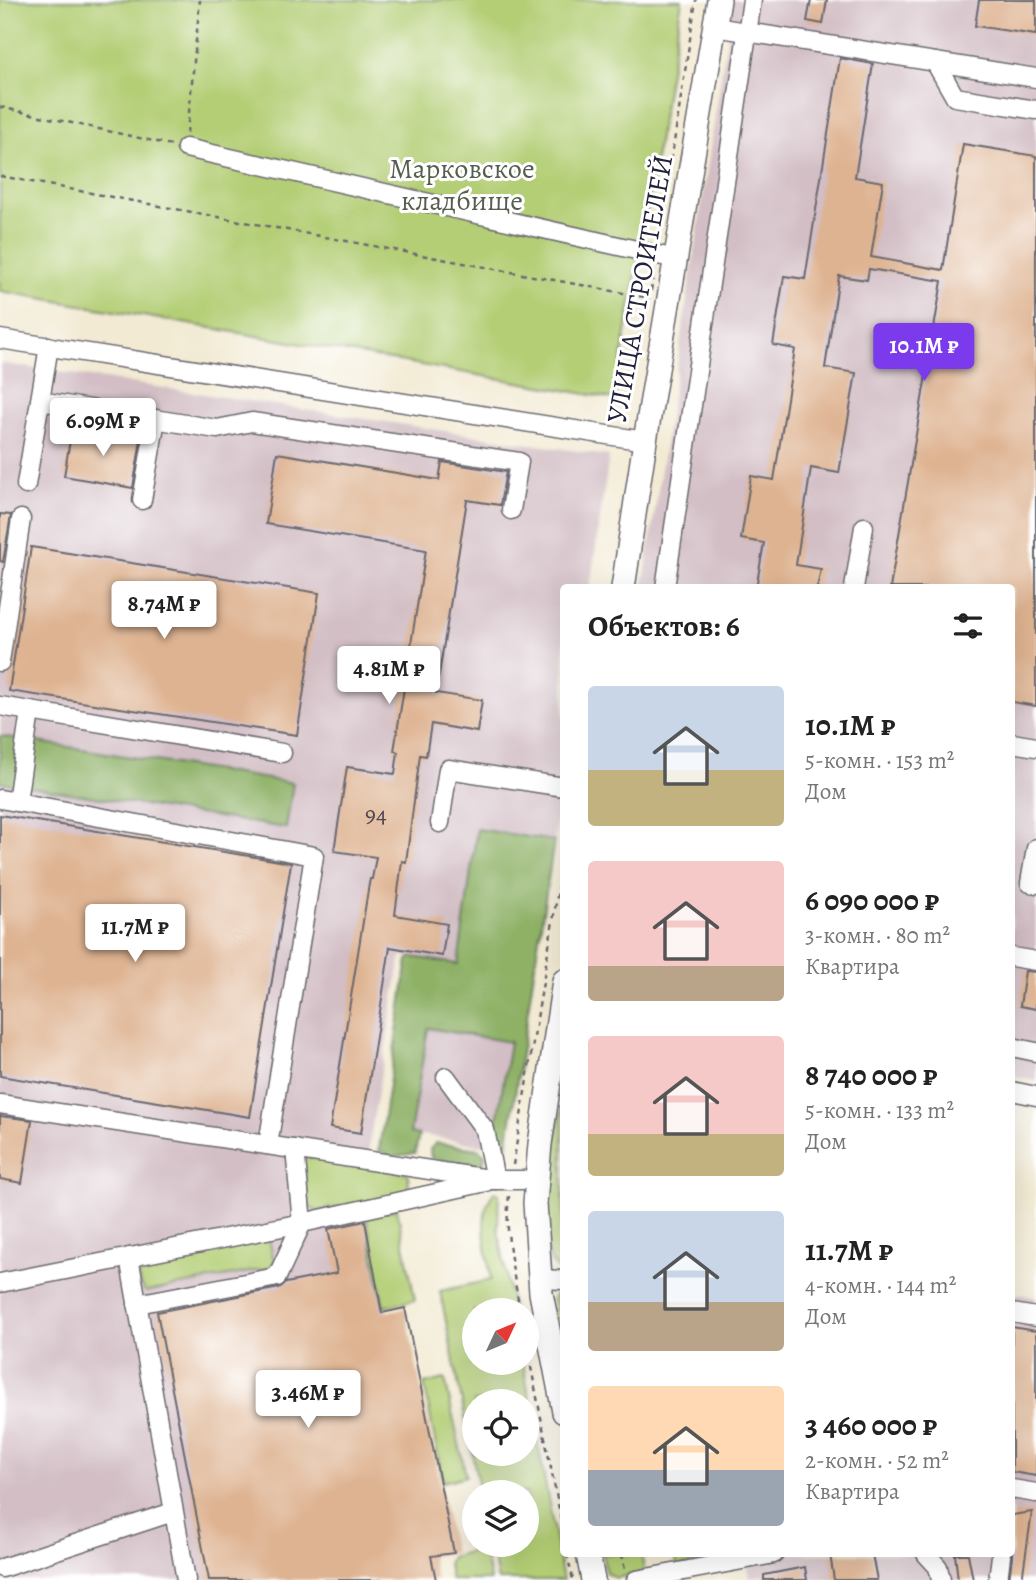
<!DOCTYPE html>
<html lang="ru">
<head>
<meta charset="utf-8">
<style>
  :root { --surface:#fff; --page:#f2f2f2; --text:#222; --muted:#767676; --accent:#7c3aed }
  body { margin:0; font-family:Alegreya,serif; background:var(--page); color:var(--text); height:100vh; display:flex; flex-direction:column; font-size:26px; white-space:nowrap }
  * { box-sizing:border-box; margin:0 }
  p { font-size:23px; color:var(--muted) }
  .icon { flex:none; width:38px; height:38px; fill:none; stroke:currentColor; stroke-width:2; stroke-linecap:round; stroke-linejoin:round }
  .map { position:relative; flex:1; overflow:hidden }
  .drawer { position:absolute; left:560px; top:584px; width:455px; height:973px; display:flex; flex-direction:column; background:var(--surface); border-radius:7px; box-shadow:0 7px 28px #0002 }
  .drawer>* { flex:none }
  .needle { width:46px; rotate:46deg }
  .tools { position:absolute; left:462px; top:1298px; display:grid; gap:14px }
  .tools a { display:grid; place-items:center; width:77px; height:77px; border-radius:50%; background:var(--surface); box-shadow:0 7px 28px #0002; font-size:35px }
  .price { position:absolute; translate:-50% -60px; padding:0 16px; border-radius:7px; background:#fff; color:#222; font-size:23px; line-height:46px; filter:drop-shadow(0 2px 4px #0008) }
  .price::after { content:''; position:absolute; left:50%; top:42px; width:21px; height:16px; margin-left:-10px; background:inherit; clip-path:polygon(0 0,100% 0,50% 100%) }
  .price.current { background:var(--accent); color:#fff }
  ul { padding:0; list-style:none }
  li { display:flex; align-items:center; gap:21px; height:175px; padding:0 28px }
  li span { display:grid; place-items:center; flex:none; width:196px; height:140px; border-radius:7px; color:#555 }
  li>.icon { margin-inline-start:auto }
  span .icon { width:84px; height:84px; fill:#fffc; stroke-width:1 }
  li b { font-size:30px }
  h2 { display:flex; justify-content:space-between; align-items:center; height:84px; padding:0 28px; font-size:30px }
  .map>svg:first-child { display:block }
</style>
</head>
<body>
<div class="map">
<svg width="1036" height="1580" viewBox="0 0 1036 1580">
  <rect width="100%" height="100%" fill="#fff"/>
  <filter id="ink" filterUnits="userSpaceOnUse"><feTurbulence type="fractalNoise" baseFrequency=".0143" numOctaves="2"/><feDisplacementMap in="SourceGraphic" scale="14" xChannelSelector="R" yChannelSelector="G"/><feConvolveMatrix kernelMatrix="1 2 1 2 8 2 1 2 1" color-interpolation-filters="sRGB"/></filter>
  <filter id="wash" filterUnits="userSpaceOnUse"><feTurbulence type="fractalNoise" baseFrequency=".00686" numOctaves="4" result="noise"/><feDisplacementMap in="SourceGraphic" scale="28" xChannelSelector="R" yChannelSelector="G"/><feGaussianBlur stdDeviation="1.57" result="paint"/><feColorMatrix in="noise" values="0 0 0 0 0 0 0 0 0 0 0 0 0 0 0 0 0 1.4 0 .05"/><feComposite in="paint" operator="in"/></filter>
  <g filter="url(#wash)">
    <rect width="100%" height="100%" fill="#f2ead3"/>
    <!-- industrial -->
    <g fill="#d2bec4">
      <path d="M 733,0 L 1036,0 L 1036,1081 L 1012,1076 L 1012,588 L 643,588 Z"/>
      <path d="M 0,363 L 609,456 L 590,588 L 564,588 L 564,773 L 554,841 L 477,829 L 465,906 L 458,965 L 401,956 L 369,1144 L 368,1209 L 436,1580 L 0,1580 Z"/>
      <path d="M 427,1028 L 510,1042 L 493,1147 L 410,1133 Z"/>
      <path d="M 1012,1293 L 1036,1298 L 1036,1580 L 807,1580 L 804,1567 L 750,1578 L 746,1554 L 1012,1554 Z"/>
    </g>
    <!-- green -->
    <g fill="#b3ce74" stroke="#6a7858" stroke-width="2" fill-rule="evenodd">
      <path d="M 0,0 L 682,0 L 615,399 L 0,291 Z"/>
      <path d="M 563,1099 L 563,1272 L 562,1272 C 556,1268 551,1264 549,1256 C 539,1222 557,1136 563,1099 Z"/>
      <path d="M 303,1156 L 408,1173 L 409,1187 L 401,1195 L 317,1211 L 311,1208 L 307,1202 Z"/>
      <path d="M 495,1191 L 499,1194 L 498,1230 L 513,1311 L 474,1311 L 474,1363 L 523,1363 L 563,1580 L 498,1580 L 491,1545 L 527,1545 L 527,1493 L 480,1493 L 440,1291 L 491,1280 C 488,1253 475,1214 495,1191 ZM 474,1402 L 527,1402 L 527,1454 L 474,1454 Z"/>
      <path d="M 397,1209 L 415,1300 L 384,1307 L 366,1215 Z"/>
      <path d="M 262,1236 L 269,1240 L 274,1261 L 269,1268 L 146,1292 C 138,1282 135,1273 141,1260 Z"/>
      <path d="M 559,1289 L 563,1289 L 563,1354 L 553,1299 Z"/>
      <path d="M 445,1379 L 466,1476 L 443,1482 L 424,1384 Z"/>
      <path d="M 472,1551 L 480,1551 L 485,1555 L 490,1580 L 451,1580 L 448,1564 L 451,1557 Z"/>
      <path d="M 602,1554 L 641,1554 L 645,1573 L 616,1578 L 606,1573 Z"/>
      <path d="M 675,1554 L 735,1554 L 677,1567 Z"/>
    </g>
    <!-- forest -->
    <g fill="#8eb166" stroke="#586a50" stroke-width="2">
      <path d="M 0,736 L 293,783 L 286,828 L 0,782 Z"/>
      <path d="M 477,829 L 554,841 L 506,1153 L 504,1160 L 496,1158 L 493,1147 L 510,1042 L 428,1028 L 410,1133 L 419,1135 L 415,1153 L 392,1157 L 379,1150 L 408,960 L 412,957 L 458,964 Z"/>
      <path d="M 436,1143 L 478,1149 L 485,1155 L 484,1162 L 478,1166 L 431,1158 L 430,1149 Z"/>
    </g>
    <g id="blocks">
      <!-- building -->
      <g fill="#deb391">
        <path d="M 811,0 L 827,0 L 823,24 L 807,21 Z"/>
        <path d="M 979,0 L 1036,0 L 1036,35 L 975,26 Z"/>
        <path d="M 840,58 L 873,64 L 855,177 L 883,182 L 871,257 L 943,270 L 963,144 L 1036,156 L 1036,706 L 1012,702 L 1012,588 L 890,588 L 942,281 L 869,269 L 867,280 L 839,276 L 825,368 L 856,373 L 839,473 L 811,468 L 796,565 L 821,569 L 817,588 L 756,588 L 764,543 L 741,539 L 751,476 L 774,480 L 795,349 L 773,345 L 784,276 L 805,279 Z"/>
        <path d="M 72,428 L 141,440 L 133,488 L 64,476 Z"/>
        <path d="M 277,453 L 439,480 L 442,462 L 506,472 L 500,505 L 467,500 L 436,693 L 482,700 L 477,732 L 431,724 L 426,756 L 420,755 L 406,862 L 402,861 L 395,915 L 447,924 L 442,956 L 390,947 L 361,1133 L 330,1128 L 369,884 L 370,879 L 372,879 L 376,857 L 334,851 L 347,767 L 395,774 L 398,752 L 394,751 L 426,550 L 266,524 Z"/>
        <path d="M 0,514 L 11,515 L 3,562 L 0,561 Z"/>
        <path d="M 31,547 L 319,593 L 297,735 L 9,691 Z"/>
        <path d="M 0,815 L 291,863 L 250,1117 L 0,1076 Z"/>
        <path d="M 1025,971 L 1036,972 L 1036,1009 L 1020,1006 Z"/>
        <path d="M 0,1116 L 32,1120 L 22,1183 L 0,1179 Z"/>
        <path d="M 365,1221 L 382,1313 L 405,1308 L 454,1553 L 431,1556 L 436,1580 L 209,1580 L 157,1312 L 279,1288 L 286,1283 L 337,1273 L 328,1229 Z"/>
        <path d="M 1012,1327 L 1036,1331 L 1036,1476 L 1012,1472 Z"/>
        <path d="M 1032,1512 L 1022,1580 L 1009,1580 L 1012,1557 L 1012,1515 Z"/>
        <path d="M 830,1554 L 872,1554 L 877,1580 L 834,1580 Z"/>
        <path d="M 955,1554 L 968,1554 L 973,1580 L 958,1580 Z"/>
        <path d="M 805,1567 L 807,1580 L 764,1580 L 764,1575 Z"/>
      </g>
    </g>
  </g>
  <g filter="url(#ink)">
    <use href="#blocks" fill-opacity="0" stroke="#6b6870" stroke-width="2"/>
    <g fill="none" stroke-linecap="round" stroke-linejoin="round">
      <!-- minor casing -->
      <g stroke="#6b6870" stroke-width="21">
        <g id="minor">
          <path d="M 715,27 L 1036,78"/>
          <path d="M 935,62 L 955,97 L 1036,110"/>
          <path d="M 186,148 L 676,259"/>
          <path d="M 0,339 L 645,441"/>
          <path d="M 40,401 L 217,429 L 252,422 L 519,462 L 511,510"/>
          <path d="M 26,485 L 49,346"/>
          <path d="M 142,500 L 156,419"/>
          <path d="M 665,588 L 752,0"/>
          <path d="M 854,588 L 864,527"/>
          <path d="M 0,662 L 21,519"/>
          <path d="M 0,706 L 282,753"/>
          <path d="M 1012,743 L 1036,747"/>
          <path d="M 0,799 L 314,856 L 268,1145"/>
          <path d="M 17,802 L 30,711"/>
          <path d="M 440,823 L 448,769 L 564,787"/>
          <path d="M 1036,848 L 1030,883 L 1036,884"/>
          <path d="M 1012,957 L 1036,961"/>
          <path d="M 1012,1047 L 1036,1052"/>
          <path d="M 446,1077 L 485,1130 L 495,1180"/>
          <path d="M 1012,1091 L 1036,1096"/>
          <path d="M 0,1104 L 495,1180 L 537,1180"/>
          <path d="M 129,1257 L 186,1580"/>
          <path d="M 540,1279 L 564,1280"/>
          <path d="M 0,1283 L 302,1223 L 486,1182"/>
          <path d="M 137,1304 L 277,1277 L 302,1223 L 295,1149"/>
          <path d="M 1012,1313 L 1036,1317"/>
          <path d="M 1012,1489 L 1036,1493"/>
          <path d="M 926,1554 L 938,1567 L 941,1580"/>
          <path d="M 2,1568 L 173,1512"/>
          <path d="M 636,1580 L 774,1554"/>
          <path d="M 998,1580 L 1001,1556"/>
        </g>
      </g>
      <!-- major casing -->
      <g stroke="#6b6870" stroke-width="26">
        <g id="major">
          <path d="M 623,588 L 645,441 L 719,0"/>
          <path d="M 564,981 L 540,1144 L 535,1203 L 541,1293 L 564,1412"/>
          <path d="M 588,1554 L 593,1580"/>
        </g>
      </g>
      <!-- path -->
      <g stroke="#6b6870" stroke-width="2.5" stroke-dasharray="5 5" stroke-linecap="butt">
        <path d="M 0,107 L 171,145"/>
        <path d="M 187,133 L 200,0"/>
        <path d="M 0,176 L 650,298"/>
        <path d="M 659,239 L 696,0"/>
        <path d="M 651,291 L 654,270"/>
        <path d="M 513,1165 L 564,854"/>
        <path d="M 509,1196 C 504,1234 514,1274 520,1311"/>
        <path d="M 527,1347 L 564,1534"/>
        <path d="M 567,1554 L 573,1580"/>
        <path d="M 622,1554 L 625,1570"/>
      </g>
      <!-- minor -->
      <use href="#minor" stroke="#fff" stroke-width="18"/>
      <!-- major -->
      <use href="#major" stroke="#fff" stroke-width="23"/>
    </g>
  </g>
  <g text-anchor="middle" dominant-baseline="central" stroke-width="6" stroke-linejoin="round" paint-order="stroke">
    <!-- number labels -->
    <g font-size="24" fill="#514650">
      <text x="376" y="814">94</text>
    </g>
    <!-- park labels -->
    <g font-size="28" fill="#555e4f" stroke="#fff">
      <text x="462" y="169">Марковское<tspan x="462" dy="32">кладбище</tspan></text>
    </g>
    <!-- street labels -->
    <g font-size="28" fill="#22223b" stroke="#fff">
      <text transform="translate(640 289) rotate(-80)">УЛИЦА СТРОИТЕЛЕЙ</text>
    </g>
  </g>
</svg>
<div class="tools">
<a><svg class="needle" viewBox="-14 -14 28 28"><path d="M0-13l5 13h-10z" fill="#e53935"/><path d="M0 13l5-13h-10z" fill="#767676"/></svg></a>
<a><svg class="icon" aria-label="locate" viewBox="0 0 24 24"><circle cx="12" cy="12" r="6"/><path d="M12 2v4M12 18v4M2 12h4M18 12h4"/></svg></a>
<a><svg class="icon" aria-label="layers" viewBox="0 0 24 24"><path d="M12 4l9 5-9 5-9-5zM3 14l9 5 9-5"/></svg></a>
</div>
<b class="price current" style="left:924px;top:383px">10.1M ₽</b>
<b class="price" style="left:103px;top:458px">6.09M ₽</b>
<b class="price" style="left:164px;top:641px">8.74M ₽</b>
<b class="price" style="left:389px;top:706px">4.81M ₽</b>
<b class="price" style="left:135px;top:964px">11.7M ₽</b>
<b class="price" style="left:308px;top:1430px">3.46M ₽</b>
<section class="drawer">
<h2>Объектов: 6<svg class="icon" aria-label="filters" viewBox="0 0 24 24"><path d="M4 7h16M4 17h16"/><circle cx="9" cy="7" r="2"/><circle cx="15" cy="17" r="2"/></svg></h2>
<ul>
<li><span style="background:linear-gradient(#c9d6e8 60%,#c2b280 0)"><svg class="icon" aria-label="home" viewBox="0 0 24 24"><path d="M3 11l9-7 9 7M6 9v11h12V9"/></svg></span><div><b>10.1M ₽</b><p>5-комн. · 153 m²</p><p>Дом</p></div></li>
<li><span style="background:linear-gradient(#f6c9c9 75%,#b9a48a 0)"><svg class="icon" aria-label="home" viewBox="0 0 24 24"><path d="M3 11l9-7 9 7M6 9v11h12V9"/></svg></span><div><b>6 090 000 ₽</b><p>3-комн. · 80 m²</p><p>Квартира</p></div></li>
<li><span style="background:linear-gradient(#f6c9c9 70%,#c2b280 0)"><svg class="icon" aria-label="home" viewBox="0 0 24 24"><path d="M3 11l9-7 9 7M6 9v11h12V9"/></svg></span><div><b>8 740 000 ₽</b><p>5-комн. · 133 m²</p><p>Дом</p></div></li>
<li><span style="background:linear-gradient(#c9d6e8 65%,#b9a48a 0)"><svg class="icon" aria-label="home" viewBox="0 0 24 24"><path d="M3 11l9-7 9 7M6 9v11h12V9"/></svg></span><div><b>11.7M ₽</b><p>4-комн. · 144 m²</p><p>Дом</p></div></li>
<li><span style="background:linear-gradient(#ffd9b3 60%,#9aa5b1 0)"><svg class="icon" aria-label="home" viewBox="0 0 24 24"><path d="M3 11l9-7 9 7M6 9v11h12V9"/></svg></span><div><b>3 460 000 ₽</b><p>2-комн. · 52 m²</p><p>Квартира</p></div></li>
</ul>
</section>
</div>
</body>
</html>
